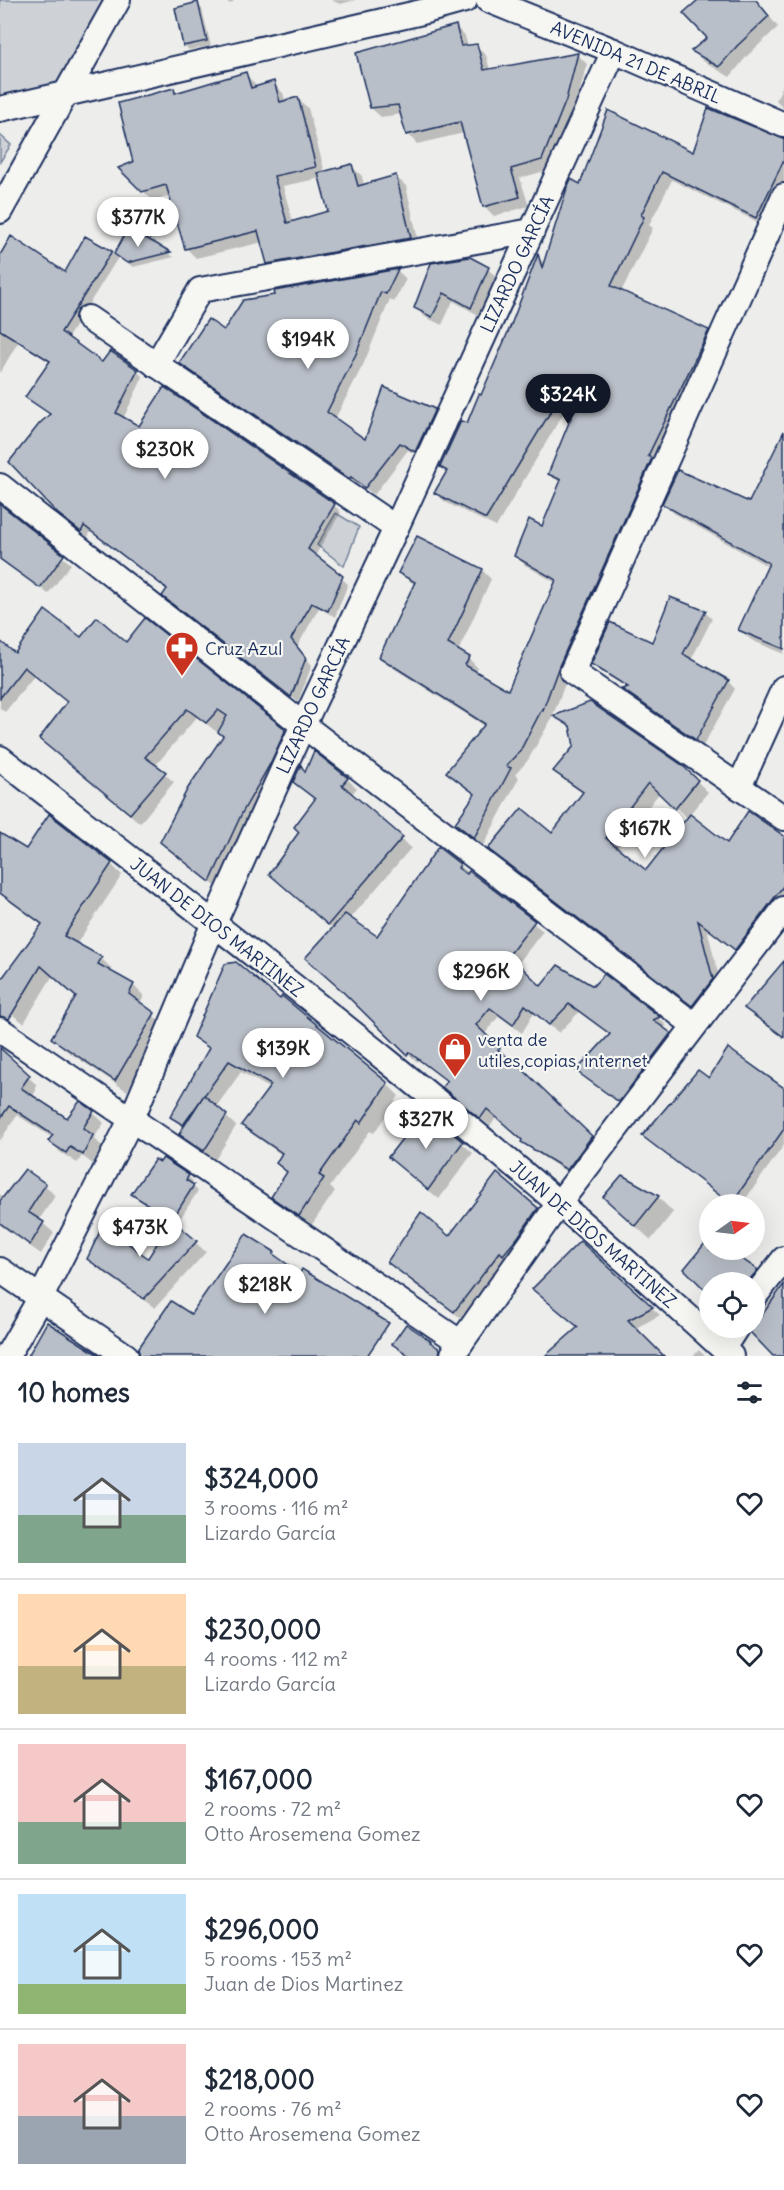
<!DOCTYPE html>
<html lang="en">
<head>
<meta charset="utf-8">
<style>
  :root { --surface:#fff; --page:#f6f6f7; --text:#1f2937; --muted:#747a83; --line:#e0e1e3; --accent:#111827 }
  body { margin:0; font-family:Delius,sans-serif; background:var(--page); color:var(--text); height:100vh; display:flex; flex-direction:column; font-size:22px; white-space:nowrap }
  * { box-sizing:border-box; margin:0 }
  p { font-size:20px; color:var(--muted) }
  .icon { flex:none; width:33px; height:33px; fill:none; stroke:currentColor; stroke-width:2; stroke-linecap:round; stroke-linejoin:round }
  .map { position:relative; height:1356px; overflow:hidden }
  .sheet { display:flex; flex-direction:column; background:var(--surface); flex:1 }
  .sheet>* { flex:none }
  .needle { width:39px; rotate:76deg }
  .tools { position:absolute; left:699px; top:1194px; display:grid; gap:12px }
  .tools a { display:grid; place-items:center; width:66px; height:66px; border-radius:50%; background:var(--surface); box-shadow:0 6px 24px #0002; font-size:30px }
  .price { position:absolute; translate:-50% -51px; padding:0 14px; border-radius:21px; background:#fff; color:#222; font-size:20px; line-height:39px; filter:drop-shadow(0 2px 3px #0008) }
  .price::after { content:''; position:absolute; left:50%; top:36px; width:18px; height:14px; margin-left:-9px; background:inherit; clip-path:polygon(0 0,100% 0,50% 100%) }
  .price.active { background:var(--accent); color:#fff }
  ul { padding:0; list-style:none }
  li { display:flex; align-items:center; gap:18px; height:150px; padding:0 18px }
  li+li { border-top:2px solid var(--line) }
  li span { display:grid; place-items:center; flex:none; width:168px; height:120px; border-radius:0px; color:#555 }
  li>.icon { margin-inline-start:auto }
  span .icon { width:72px; height:72px; fill:#fffc; stroke-width:1 }
  li b { font-size:26px }
  h2 { display:flex; justify-content:space-between; align-items:center; height:72px; padding:0 18px; font-size:26px }
  .map>svg:first-child { display:block }
</style>
</head>
<body>
<div class="map">
<svg width="784" height="1356" viewBox="0 0 784 1356">
  <rect width="100%" height="100%" fill="#edeeec"/>
  <filter id="ink" filterUnits="userSpaceOnUse"><feTurbulence type="fractalNoise" baseFrequency=".0167" numOctaves="2"/><feDisplacementMap in="SourceGraphic" scale="12" xChannelSelector="R" yChannelSelector="G"/><feConvolveMatrix kernelMatrix="1 2 1 2 8 2 1 2 1" color-interpolation-filters="sRGB"/></filter>
  <g filter="url(#ink)">
    <!-- green -->
    <g fill="#ced2d7" stroke="#74809a" stroke-width="1.5">
      <path d="M 0,0 L 104,0 L 58,86 L 0,96 Z"/>
      <path d="M 0,135 L 11,145 L 0,162 Z"/>
      <path d="M 336,513 L 359,527 L 344,566 L 317,545 Z"/>
    </g>
    <!-- shadow -->
    <g fill="#0003" fill-rule="evenodd">
      <path d="M 223,0 L 234,0 L 231,4 Z"/>
      <path d="M 331,0 L 356,0 L 340,4 Z"/>
      <path d="M 700,0 L 756,0 L 778,27 L 747,56 L 730,77 L 703,61 L 693,51 L 709,38 Z"/>
      <path d="M 197,4 L 202,9 L 211,46 L 189,50 L 184,45 Z"/>
      <path d="M 456,27 L 465,36 L 468,47 L 477,46 L 486,55 L 490,70 L 578,55 L 587,64 L 575,109 L 552,169 L 520,178 L 529,206 L 494,216 L 484,206 L 464,133 L 417,144 L 408,134 L 403,114 L 381,117 L 371,108 Z"/>
      <path d="M 246,74 L 257,87 L 273,83 L 283,93 L 286,102 L 297,98 L 308,108 L 325,173 L 351,166 L 362,176 L 364,186 L 395,176 L 406,186 L 420,248 L 278,273 L 268,263 L 263,242 L 196,258 L 186,248 L 171,196 L 153,201 L 121,168 L 135,163 L 174,89 L 178,93 ZM 321,178 L 330,212 L 293,223 L 283,186 Z"/>
      <path d="M 784,83 L 784,109 L 776,100 Z"/>
      <path d="M 784,140 L 784,194 L 768,227 L 672,180 L 649,225 L 653,228 L 621,292 L 708,332 L 717,341 L 568,676 L 552,718 L 528,760 L 515,775 L 519,778 L 483,846 L 457,823 L 476,795 L 448,772 L 485,726 L 390,666 L 381,657 L 415,585 L 399,573 L 482,570 L 491,579 L 458,652 L 469,659 L 478,668 L 475,673 L 509,692 L 556,583 L 525,565 L 516,556 L 542,528 L 561,484 L 549,473 L 572,419 L 563,414 L 496,527 L 445,502 L 436,493 L 447,473 L 441,467 L 468,425 L 512,326 L 538,257 L 545,264 L 581,186 L 694,155 Z"/>
      <path d="M 129,230 L 174,257 L 133,267 L 119,256 L 67,339 L 102,364 L 137,371 L 143,377 L 123,419 L 139,428 L 164,389 L 334,505 L 341,512 L 315,556 L 348,584 L 335,617 L 319,608 L 297,647 L 312,665 L 298,702 L 171,602 L 168,590 L 91,531 L 88,537 L 66,519 L 51,415 L 27,396 L 51,363 L 18,342 L 0,373 L 0,258 L 65,274 L 86,238 L 115,256 Z"/>
      <path d="M 488,269 L 497,278 L 480,316 L 453,301 L 442,325 L 425,317 L 416,308 Z"/>
      <path d="M 398,271 L 406,279 L 394,302 L 390,299 L 364,363 L 335,419 L 366,441 L 434,411 L 442,419 L 423,459 L 408,450 L 374,495 L 360,484 L 359,486 L 189,371 L 181,363 L 277,296 L 276,293 Z"/>
      <path d="M 784,444 L 784,654 L 751,640 L 740,630 L 769,567 L 675,514 L 664,504 L 750,504 Z"/>
      <path d="M 0,506 L 71,564 L 48,594 L 22,573 L 0,541 Z"/>
      <path d="M 705,612 L 712,619 L 691,660 L 728,681 L 735,689 L 703,746 L 631,696 L 625,690 L 629,689 L 600,671 L 593,663 L 652,644 Z"/>
      <path d="M 81,639 L 126,644 L 284,732 L 294,741 L 220,890 L 162,842 L 225,737 L 218,730 L 217,732 L 197,717 L 155,766 L 174,782 L 140,823 L 51,749 L 68,703 L 34,676 L 5,712 L 0,708 L 0,642 L 15,655 Z"/>
      <path d="M 556,716 L 681,766 L 708,792 L 689,815 L 728,846 L 784,834 L 784,908 L 746,959 L 707,928 L 722,990 L 703,1015 L 500,859 L 490,849 L 552,835 L 584,794 L 565,781 L 555,771 L 576,747 L 573,730 ZM 660,792 L 688,819 L 646,872 L 617,848 Z"/>
      <path d="M 315,754 L 347,779 L 357,788 L 351,795 L 411,848 L 350,919 L 377,938 L 459,865 L 543,931 L 517,965 L 541,988 L 594,987 L 604,976 L 659,1018 L 667,1026 L 662,1028 L 679,1043 L 628,1109 L 587,1080 L 578,1071 L 611,1036 L 579,1012 L 559,1033 L 534,1013 L 522,1033 L 499,1016 L 484,1035 L 600,1146 L 576,1178 L 532,1150 L 523,1142 L 524,1140 L 497,1117 L 490,1126 L 453,1096 L 448,1082 L 418,1060 L 417,1062 L 351,997 L 333,929 L 281,884 L 301,832 L 316,800 L 295,782 L 301,767 L 306,772 Z"/>
      <path d="M 0,835 L 27,851 L 111,864 L 122,875 L 76,945 L 101,958 L 112,969 L 110,972 L 133,985 L 144,996 L 140,1004 L 165,1026 L 127,1091 L 64,1049 L 53,1038 L 78,998 L 53,975 L 24,1023 L 0,1006 L 0,984 L 43,926 L 12,903 L 0,892 Z"/>
      <path d="M 784,984 L 784,1038 L 756,1018 L 746,1008 Z"/>
      <path d="M 280,1002 L 387,1084 L 399,1096 L 374,1133 L 370,1131 L 330,1187 L 335,1191 L 311,1226 L 284,1208 L 273,1196 L 288,1173 L 283,1156 L 255,1136 L 243,1125 L 271,1089 L 241,1072 L 216,1107 L 236,1126 L 215,1160 L 191,1144 L 181,1134 L 184,1129 L 172,1116 L 210,1050 L 194,1036 Z"/>
      <path d="M 0,1052 L 36,1084 L 36,1091 L 32,1097 L 67,1120 L 93,1112 L 104,1123 L 94,1138 L 103,1147 L 93,1164 L 82,1156 L 77,1163 L 60,1152 L 50,1141 L 53,1138 L 17,1115 L 0,1141 Z"/>
      <path d="M 709,1080 L 784,1090 L 784,1145 L 742,1204 L 730,1204 L 651,1143 Z"/>
      <path d="M 462,1143 L 473,1153 L 439,1199 L 401,1167 Z"/>
      <path d="M 497,1175 L 548,1220 L 465,1321 L 414,1284 L 404,1273 L 449,1238 Z"/>
      <path d="M 188,1177 L 193,1181 L 191,1185 L 198,1191 L 176,1225 L 206,1252 L 155,1308 L 99,1269 L 88,1259 L 148,1260 L 173,1221 L 133,1194 Z"/>
      <path d="M 45,1185 L 55,1196 L 39,1220 L 54,1233 L 41,1254 L 0,1225 L 0,1194 L 4,1198 Z"/>
      <path d="M 658,1197 L 673,1212 L 651,1240 L 620,1212 Z"/>
      <path d="M 580,1243 L 660,1315 L 634,1329 L 662,1356 L 569,1356 L 579,1328 L 542,1297 Z"/>
      <path d="M 710,1250 L 727,1250 L 764,1278 L 754,1282 L 710,1282 Z"/>
      <path d="M 781,1288 L 784,1291 L 784,1356 L 775,1356 L 751,1330 L 751,1328 L 754,1328 L 754,1312 L 761,1311 Z"/>
      <path d="M 406,1326 L 430,1342 L 441,1353 L 442,1356 L 407,1356 L 404,1354 L 394,1344 Z"/>
      <path d="M 699,1350 L 705,1356 L 693,1356 Z"/>
    </g>
    <!-- building -->
    <g fill="#b9bfc8" stroke="#1b2f5e" stroke-width="1.5">
      <path d="M 698,0 L 756,0 L 769,16 L 737,46 L 719,67 L 691,51 L 707,38 L 683,13 Z"/>
      <path d="M 198,2 L 207,41 L 183,46 L 175,8 Z"/>
      <path d="M 456,25 L 461,46 L 477,44 L 484,70 L 578,53 L 566,100 L 542,160 L 511,169 L 520,197 L 483,207 L 460,122 L 406,135 L 398,105 L 370,108 L 356,53 Z"/>
      <path d="M 246,72 L 251,88 L 274,81 L 280,102 L 298,97 L 316,167 L 274,176 L 287,223 L 328,211 L 318,173 L 352,164 L 358,186 L 396,175 L 411,238 L 267,264 L 258,231 L 185,249 L 166,185 L 142,192 L 118,168 L 133,162 L 118,103 L 174,88 L 175,93 Z"/>
      <path d="M 708,108 L 784,139 L 784,160 L 756,218 L 662,172 L 641,215 L 644,217 L 611,286 L 709,330 L 648,456 L 652,458 L 559,666 L 543,710 L 542,709 L 520,751 L 506,766 L 511,768 L 474,838 L 455,823 L 475,794 L 446,772 L 485,724 L 379,657 L 415,582 L 398,573 L 417,536 L 483,569 L 448,644 L 470,657 L 465,665 L 508,690 L 556,580 L 514,556 L 529,519 L 542,526 L 561,480 L 548,474 L 572,415 L 554,406 L 486,519 L 434,493 L 447,471 L 440,467 L 461,421 L 467,423 L 479,394 L 481,395 L 511,325 L 538,254 L 542,268 L 567,188 L 571,179 L 580,184 L 608,110 L 693,152 Z"/>
      <path d="M 128,228 L 171,252 L 127,263 L 114,254 Z"/>
      <path d="M 11,236 L 65,272 L 85,236 L 112,251 L 61,332 L 102,362 L 110,351 L 138,370 L 116,413 L 139,426 L 164,387 L 335,504 L 308,549 L 343,576 L 328,611 L 312,603 L 291,639 L 306,658 L 291,697 L 162,596 L 167,589 L 84,526 L 81,532 L 57,513 L 9,462 L 40,423 L 50,414 L 25,397 L 50,361 L 0,330 L 0,255 Z"/>
      <path d="M 470,257 L 489,267 L 471,308 L 444,293 L 432,317 L 414,308 L 431,263 Z"/>
      <path d="M 398,269 L 386,294 L 381,292 L 356,354 L 327,412 L 365,439 L 384,387 L 435,409 L 415,452 L 400,443 L 365,488 L 351,477 L 350,479 L 179,363 L 208,319 L 224,330 L 243,300 L 275,295 L 274,291 Z"/>
      <path d="M 784,431 L 784,649 L 738,630 L 769,563 L 662,504 L 678,470 L 749,502 Z"/>
      <path d="M 0,504 L 64,555 L 40,588 L 0,559 Z"/>
      <path d="M 670,597 L 706,611 L 683,654 L 729,680 L 696,740 L 622,689 L 628,687 L 591,664 L 610,622 L 652,642 Z"/>
      <path d="M 45,610 L 81,637 L 97,617 L 126,642 L 145,618 L 284,728 L 285,731 L 270,764 L 242,813 L 210,882 L 160,842 L 188,788 L 223,736 L 218,732 L 227,716 L 218,710 L 206,723 L 187,709 L 145,757 L 166,772 L 130,814 L 39,739 L 67,702 L 24,667 L 0,698 L 0,641 L 15,653 Z"/>
      <path d="M 590,702 L 682,765 L 698,780 L 675,809 L 648,783 L 606,838 L 646,870 L 690,814 L 727,843 L 748,811 L 784,836 L 784,885 L 735,950 L 698,921 L 713,979 L 692,1006 L 488,849 L 522,808 L 552,833 L 583,792 L 553,771 L 574,746 L 570,726 L 553,716 Z"/>
      <path d="M 314,751 L 348,778 L 342,785 L 403,837 L 328,925 L 269,874 L 299,832 L 294,827 L 315,799 L 293,782 L 301,765 L 305,772 Z"/>
      <path d="M 49,814 L 112,863 L 64,936 L 102,957 L 98,964 L 134,984 L 129,994 L 155,1013 L 115,1081 L 51,1038 L 76,997 L 41,966 L 9,1019 L 0,1016 L 0,981 L 42,924 L 0,893 L 0,833 L 26,849 Z"/>
      <path d="M 438,847 L 460,864 L 458,868 L 467,874 L 469,871 L 535,921 L 509,955 L 541,986 L 558,965 L 593,986 L 604,974 L 660,1017 L 653,1020 L 671,1033 L 619,1102 L 576,1071 L 610,1034 L 569,1004 L 549,1025 L 525,1005 L 513,1025 L 490,1008 L 476,1025 L 500,1048 L 498,1050 L 516,1063 L 592,1136 L 567,1170 L 521,1142 L 522,1140 L 487,1109 L 480,1119 L 442,1087 L 447,1081 L 409,1052 L 407,1055 L 340,989 L 305,958 L 345,914 L 377,936 Z"/>
      <path d="M 784,961 L 784,1037 L 744,1008 Z"/>
      <path d="M 236,962 L 280,999 L 282,996 L 388,1083 L 361,1123 L 358,1120 L 319,1175 L 324,1178 L 299,1216 L 271,1197 L 287,1172 L 276,1163 L 282,1153 L 241,1125 L 271,1085 L 229,1061 L 183,1125 L 170,1117 L 209,1048 L 193,1037 L 225,964 Z"/>
      <path d="M 0,1048 L 30,1075 L 21,1088 L 67,1118 L 80,1101 L 94,1111 L 83,1128 L 93,1135 L 83,1155 L 70,1147 L 66,1153 L 48,1141 L 53,1135 L 9,1106 L 0,1119 Z"/>
      <path d="M 728,1048 L 784,1088 L 784,1129 L 731,1204 L 642,1136 L 698,1070 L 709,1078 Z"/>
      <path d="M 204,1095 L 227,1115 L 204,1151 L 179,1134 Z"/>
      <path d="M 423,1112 L 426,1115 L 428,1113 L 463,1142 L 428,1190 L 388,1157 Z"/>
      <path d="M 163,1158 L 189,1175 L 186,1180 L 194,1185 L 172,1220 L 131,1194 L 155,1159 L 160,1162 Z"/>
      <path d="M 25,1169 L 46,1184 L 28,1212 L 44,1222 L 30,1245 L 0,1223 L 0,1201 Z"/>
      <path d="M 497,1173 L 538,1208 L 518,1237 L 503,1255 L 500,1252 L 454,1312 L 387,1262 L 421,1212 L 449,1236 Z"/>
      <path d="M 622,1175 L 659,1196 L 635,1226 L 603,1197 Z"/>
      <path d="M 172,1220 L 197,1241 L 144,1299 L 87,1259 L 103,1225 L 148,1258 Z"/>
      <path d="M 246,1234 L 275,1252 L 273,1254 L 300,1273 L 302,1269 L 389,1323 L 367,1356 L 140,1356 L 138,1349 L 171,1301 L 191,1314 Z"/>
      <path d="M 710,1237 L 710,1250 L 729,1250 L 758,1270 L 747,1282 L 710,1282 L 710,1295 L 684,1269 Z"/>
      <path d="M 580,1241 L 653,1307 L 628,1320 L 664,1356 L 545,1356 L 578,1327 L 532,1289 Z"/>
      <path d="M 784,1284 L 784,1356 L 773,1356 L 750,1332 Z"/>
      <path d="M 47,1322 L 97,1354 L 101,1356 L 28,1356 Z"/>
      <path d="M 406,1324 L 431,1341 L 430,1342 L 440,1349 L 439,1356 L 410,1356 L 392,1344 Z"/>
    </g>
    <g fill="none" stroke-linecap="round" stroke-linejoin="round">
      <!-- street casing -->
      <g stroke="#1b2f5e" stroke-width="28">
        <g id="street">
          <path d="M 488,0 L 614,51 L 784,125"/>
          <path d="M 0,109 L 422,12 L 465,0"/>
          <path d="M 784,196 L 572,672 L 784,818"/>
          <path d="M 0,211 L 118,0"/>
          <path d="M 88,318 L 396,528"/>
          <path d="M 156,365 L 200,290 L 532,231"/>
          <path d="M 0,486 L 303,725 L 694,1025"/>
          <path d="M 0,758 C 249,950 500,1142 731,1356"/>
          <path d="M 739,787 L 784,688"/>
          <path d="M 0,1030 L 461,1343"/>
          <path d="M 0,1270 L 126,1356"/>
          <path d="M 754,1297 L 784,1259"/>
          <path d="M 723,1348 L 736,1328"/>
          <path d="M 453,1354 L 560,1202 L 784,909"/>
          <path d="M 7,1356 L 41,1297 L 132,1118 L 214,923 L 303,725 L 396,528 L 614,51"/>
        </g>
      </g>
      <!-- street -->
      <use href="#street" stroke="#f6f6f2" stroke-width="24"/>
    </g>
  </g>
  <!-- icons -->
  <defs>
    <g id="pharmacy-pin" transform="scale(1.725)"><path d="M0 17L-7.5 6A9.5 9.5 0 1 1 7.5 6Z" fill="#c8321e" stroke="#f6f6f2"/><path d="M-2-6h4v4h4v4h-4v4h-4v-4h-4v-4h4Z" fill="#fff"/></g>
    <g id="shop-pin" transform="scale(1.725)"><path d="M0 17L-7.5 6A9.5 9.5 0 1 1 7.5 6Z" fill="#c8321e" stroke="#f6f6f2"/><path d="M-5-2.5h2.3a2.7 3.5 0 0 1 5.4 0H5L5.5 6h-11ZM-1.5-2.5h3a1.5 2.3 0 0 0-3 0Z" fill="#fff"/></g>
  </defs>
  <g fill-rule="evenodd">
    <use href="#pharmacy-pin" x="182" y="648"/>
    <use href="#shop-pin" x="455" y="1049"/>
  </g>
  <g text-anchor="middle" dominant-baseline="central" stroke-width="4.5" stroke-linejoin="round" paint-order="stroke">
    <!-- street labels -->
    <g font-size="18" fill="#1b2f5e" stroke="#f6f6f2">
      <text transform="translate(636 62) rotate(23)">AVENIDA 21 DE ABRIL</text>
      <text transform="translate(517 264) rotate(-65)">LIZARDO GARCÍA</text>
      <text transform="translate(313 705) rotate(-65)">LIZARDO GARCÍA</text>
      <text transform="translate(217 927) rotate(38)">JUAN DE DIOS MARTINEZ</text>
      <text transform="translate(593 1234) rotate(41)">JUAN DE DIOS MARTINEZ</text>
    </g>
    <!-- poi labels -->
    <g font-size="18" fill="#1b2f5e" stroke="#f6f6f2" text-anchor="start">
      <text x="205" y="648">Cruz Azul</text>
      <text x="478" y="1039">venta de<tspan x="478" dy="21">utiles,copias, internet</tspan></text>
    </g>
  </g>
</svg>
<div class="tools">
<a><svg class="needle" viewBox="-14 -14 28 28"><path d="M0-13l5 13h-10z" fill="#e53935"/><path d="M0 13l5-13h-10z" fill="#747a83"/></svg></a>
<a><svg class="icon" aria-label="locate" viewBox="0 0 24 24"><circle cx="12" cy="12" r="6"/><path d="M12 2v4M12 18v4M2 12h4M18 12h4"/></svg></a>
</div>
<b class="price" style="left:138px;top:248px">$377K</b>
<b class="price" style="left:308px;top:370px">$194K</b>
<b class="price active" style="left:568px;top:425px">$324K</b>
<b class="price" style="left:165px;top:480px">$230K</b>
<b class="price" style="left:645px;top:859px">$167K</b>
<b class="price" style="left:481px;top:1002px">$296K</b>
<b class="price" style="left:283px;top:1079px">$139K</b>
<b class="price" style="left:426px;top:1150px">$327K</b>
<b class="price" style="left:140px;top:1258px">$473K</b>
<b class="price" style="left:265px;top:1315px">$218K</b>
</div>
<section class="sheet">
<h2>10 homes<svg class="icon" aria-label="filters" viewBox="0 0 24 24"><path d="M4 7h16M4 17h16"/><circle cx="9" cy="7" r="2"/><circle cx="15" cy="17" r="2"/></svg></h2>
<ul>
<li><span style="background:linear-gradient(#c9d6e8 60%,#7fa58c 0)"><svg class="icon" aria-label="home" viewBox="0 0 24 24"><path d="M3 11l9-7 9 7M6 9v11h12V9"/></svg></span><div><b>$324,000</b><p>3 rooms · 116 m²</p><p>Lizardo García</p></div><svg class="icon" aria-label="heart" viewBox="0 0 24 24"><path d="M12 20l-8-8c-3-5 5-10 8-4 3-6 11-1 8 4z"/></svg></li>
<li><span style="background:linear-gradient(#ffd9b3 60%,#c2b280 0)"><svg class="icon" aria-label="home" viewBox="0 0 24 24"><path d="M3 11l9-7 9 7M6 9v11h12V9"/></svg></span><div><b>$230,000</b><p>4 rooms · 112 m²</p><p>Lizardo García</p></div><svg class="icon" aria-label="heart" viewBox="0 0 24 24"><path d="M12 20l-8-8c-3-5 5-10 8-4 3-6 11-1 8 4z"/></svg></li>
<li><span style="background:linear-gradient(#f6c9c9 65%,#7fa58c 0)"><svg class="icon" aria-label="home" viewBox="0 0 24 24"><path d="M3 11l9-7 9 7M6 9v11h12V9"/></svg></span><div><b>$167,000</b><p>2 rooms · 72 m²</p><p>Otto Arosemena Gomez</p></div><svg class="icon" aria-label="heart" viewBox="0 0 24 24"><path d="M12 20l-8-8c-3-5 5-10 8-4 3-6 11-1 8 4z"/></svg></li>
<li><span style="background:linear-gradient(#bfe0f5 75%,#8fb573 0)"><svg class="icon" aria-label="home" viewBox="0 0 24 24"><path d="M3 11l9-7 9 7M6 9v11h12V9"/></svg></span><div><b>$296,000</b><p>5 rooms · 153 m²</p><p>Juan de Dios Martinez</p></div><svg class="icon" aria-label="heart" viewBox="0 0 24 24"><path d="M12 20l-8-8c-3-5 5-10 8-4 3-6 11-1 8 4z"/></svg></li>
<li><span style="background:linear-gradient(#f6c9c9 60%,#9aa5b1 0)"><svg class="icon" aria-label="home" viewBox="0 0 24 24"><path d="M3 11l9-7 9 7M6 9v11h12V9"/></svg></span><div><b>$218,000</b><p>2 rooms · 76 m²</p><p>Otto Arosemena Gomez</p></div><svg class="icon" aria-label="heart" viewBox="0 0 24 24"><path d="M12 20l-8-8c-3-5 5-10 8-4 3-6 11-1 8 4z"/></svg></li>
</ul>
</section>
</body>
</html>
